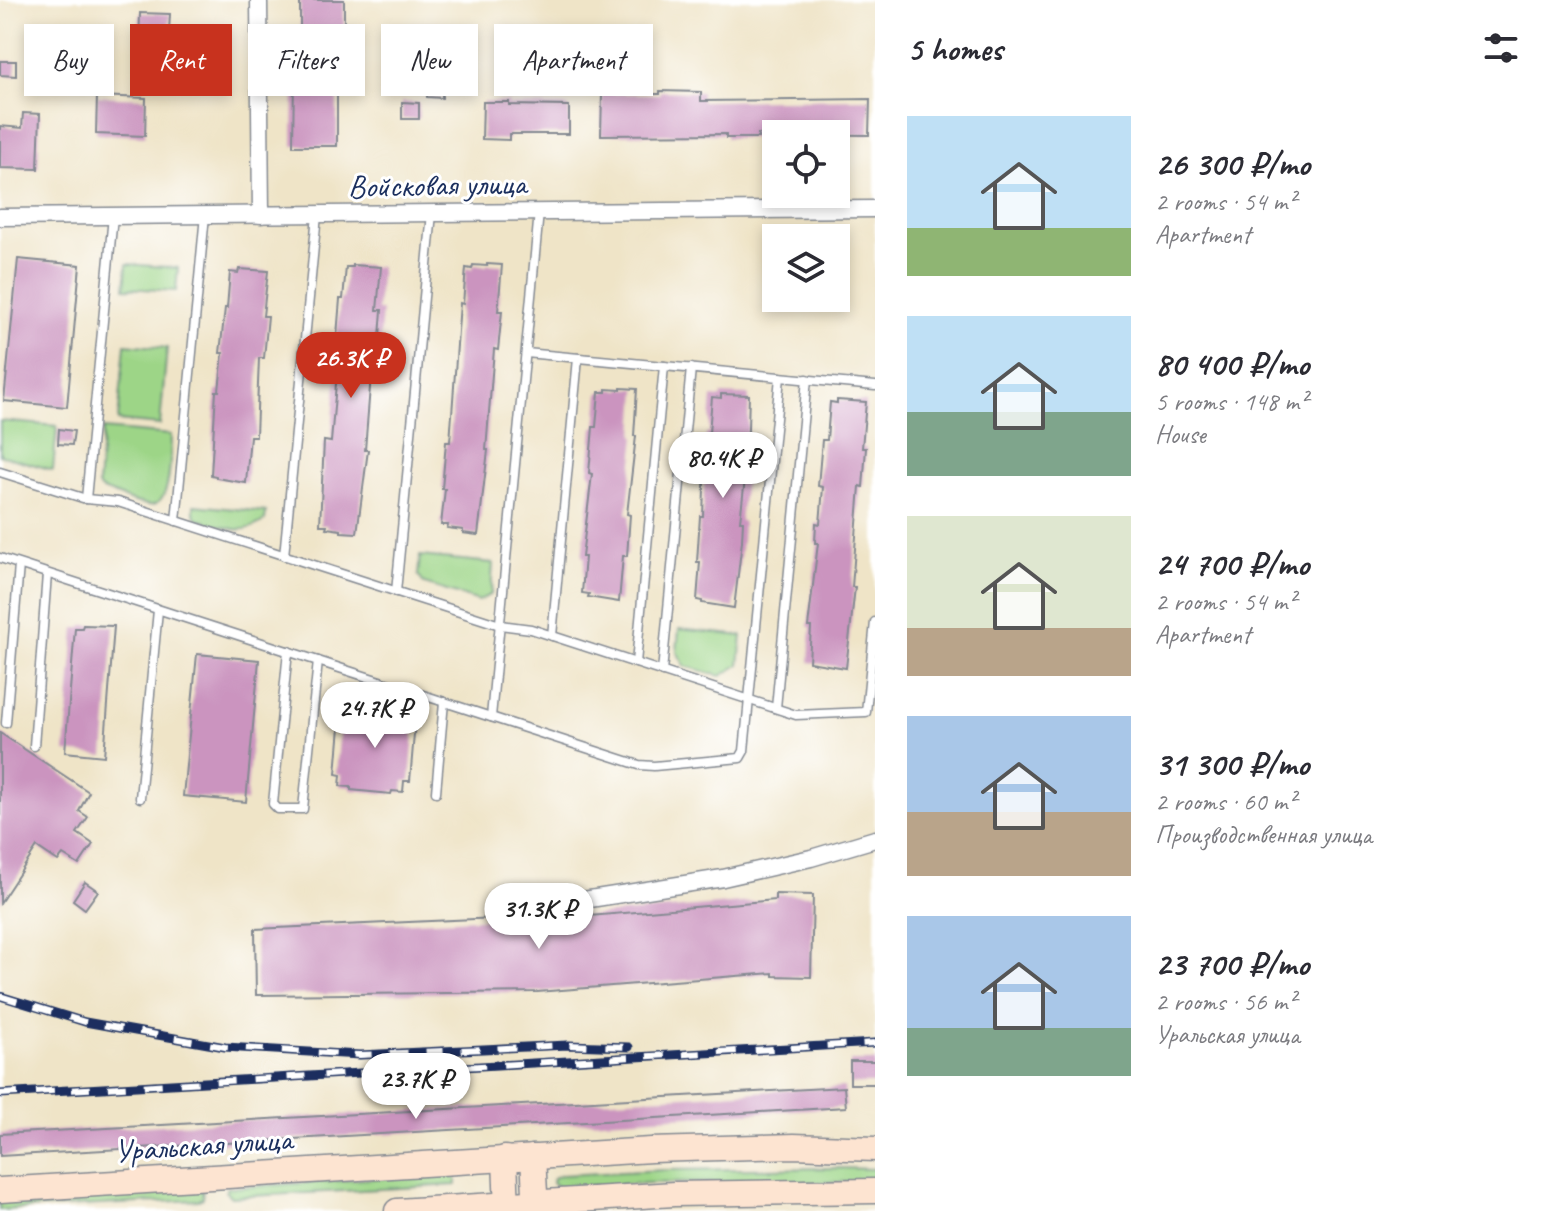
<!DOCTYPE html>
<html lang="en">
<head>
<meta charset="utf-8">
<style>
  :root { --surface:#fff; --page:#f2f2f3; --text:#2b2b33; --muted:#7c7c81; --accent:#c8321e }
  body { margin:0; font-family:Caveat,sans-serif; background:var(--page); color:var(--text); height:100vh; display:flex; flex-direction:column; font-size:30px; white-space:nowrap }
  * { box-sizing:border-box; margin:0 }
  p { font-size:26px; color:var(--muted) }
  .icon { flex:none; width:44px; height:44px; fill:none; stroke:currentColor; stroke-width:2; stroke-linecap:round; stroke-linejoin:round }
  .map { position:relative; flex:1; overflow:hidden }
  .side { display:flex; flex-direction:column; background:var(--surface); width:680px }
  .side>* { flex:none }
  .guide { position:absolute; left:24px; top:24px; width:730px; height:72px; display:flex; gap:16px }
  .buttons { position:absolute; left:762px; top:120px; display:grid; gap:16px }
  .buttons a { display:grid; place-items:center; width:88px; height:88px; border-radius:0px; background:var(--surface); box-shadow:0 4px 12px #0003; font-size:40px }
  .price { position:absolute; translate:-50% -68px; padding:0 18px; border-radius:28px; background:#fff; color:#222; font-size:26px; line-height:52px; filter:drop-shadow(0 2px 4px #0008) }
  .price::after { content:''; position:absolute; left:50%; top:48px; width:24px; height:18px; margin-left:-12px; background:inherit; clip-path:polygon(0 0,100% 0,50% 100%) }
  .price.selected { background:var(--accent); color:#fff }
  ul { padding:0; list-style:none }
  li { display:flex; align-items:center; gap:24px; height:200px; padding:0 32px }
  li span { display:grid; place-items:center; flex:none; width:224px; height:160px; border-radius:0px; color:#555 }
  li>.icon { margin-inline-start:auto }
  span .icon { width:96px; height:96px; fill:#fffc; stroke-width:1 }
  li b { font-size:34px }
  h2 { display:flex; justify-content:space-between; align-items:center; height:96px; padding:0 32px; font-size:34px }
  .tag { padding:0 28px; border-radius:0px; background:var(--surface); box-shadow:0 4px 12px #0003; font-size:28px; line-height:72px }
  .tag.selected { background:var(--accent); color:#fff }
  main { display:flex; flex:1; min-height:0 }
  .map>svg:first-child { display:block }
</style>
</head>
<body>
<main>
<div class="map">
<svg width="875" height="1211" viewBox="0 0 875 1211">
  <rect width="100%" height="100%" fill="#fff"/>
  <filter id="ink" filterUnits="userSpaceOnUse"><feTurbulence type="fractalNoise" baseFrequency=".0125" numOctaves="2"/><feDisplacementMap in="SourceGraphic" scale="16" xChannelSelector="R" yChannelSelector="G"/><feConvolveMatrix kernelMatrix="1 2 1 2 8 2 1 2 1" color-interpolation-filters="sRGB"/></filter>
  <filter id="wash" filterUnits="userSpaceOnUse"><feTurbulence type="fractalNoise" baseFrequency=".006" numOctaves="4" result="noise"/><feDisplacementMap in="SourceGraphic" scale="32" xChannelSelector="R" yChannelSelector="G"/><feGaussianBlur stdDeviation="1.8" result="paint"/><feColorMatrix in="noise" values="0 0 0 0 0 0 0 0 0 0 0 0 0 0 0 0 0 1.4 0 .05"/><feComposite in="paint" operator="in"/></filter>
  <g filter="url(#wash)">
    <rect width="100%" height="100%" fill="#efe4c7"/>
    <!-- green -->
    <g fill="#9dd587" stroke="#5c8272" stroke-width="2">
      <path d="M 127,264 L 178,268 L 176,291 L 125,288 Z"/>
      <path d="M 125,344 L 167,348 L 160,425 L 118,421 Z"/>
      <path d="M 0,421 L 57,426 L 53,470 L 0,455 Z"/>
      <path d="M 103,429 L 171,435 C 170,452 173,509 148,505 C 132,503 115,494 100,489 L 98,485 Z"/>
      <path d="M 194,505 L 266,512 L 265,520 C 241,538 225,526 198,519 L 194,513 Z"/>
      <path d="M 420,556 L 493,563 L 491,594 L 479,601 L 424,584 L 418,575 Z"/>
      <path d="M 679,629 L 742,636 L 739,665 L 721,676 L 685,666 L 677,652 Z"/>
      <path d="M 838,1168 L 875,1169 L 875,1182 L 650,1183 L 559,1187 L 552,1183 L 553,1178 L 561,1175 L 664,1170 Z"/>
      <path d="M 456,1173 L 456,1185 L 231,1197 L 226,1192 L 227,1188 Z"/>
      <path d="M 202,1188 L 203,1198 L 199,1200 L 0,1210 L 0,1196 Z"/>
    </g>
    <g id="blocks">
      <!-- building -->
      <g fill="#cb94bf">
        <path d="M 300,0 L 344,0 L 344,29 L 337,29 L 337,146 L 293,146 L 294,80 L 286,80 L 286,49 L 300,49 Z"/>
        <path d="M 140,13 L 170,14 L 168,48 L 139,47 Z"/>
        <path d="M 0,61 L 16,61 L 16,76 L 0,75 Z"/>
        <path d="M 427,74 L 442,74 L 442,98 L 427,97 Z"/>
        <path d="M 660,91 L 701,92 L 701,101 L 870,99 L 869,135 L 758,134 L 758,138 L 726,138 L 726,134 L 601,135 L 602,94 L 660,94 Z"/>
        <path d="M 97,96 L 146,98 L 145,136 L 96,134 Z"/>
        <path d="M 402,102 L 419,103 L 419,119 L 402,119 Z"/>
        <path d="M 483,102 L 509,102 L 509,105 L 569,106 L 569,134 L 509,134 L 509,140 L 482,139 Z"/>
        <path d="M 23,113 L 40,114 L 38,169 L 0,168 L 0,126 L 22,128 Z"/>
        <path d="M 18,259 L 80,265 L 67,407 L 4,401 Z"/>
        <path d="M 487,264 L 502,265 L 498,311 L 502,311 L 498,350 L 494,349 L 486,450 L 488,450 L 478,535 L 463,533 L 463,530 L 447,528 L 448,525 L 441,525 L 445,489 L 442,489 L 446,442 L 450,442 L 460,303 L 463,304 L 466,268 L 472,269 L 473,265 L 487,266 Z"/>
        <path d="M 353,265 L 381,267 L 377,310 L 382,310 L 379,350 L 373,349 L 365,450 L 368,450 L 357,533 L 341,532 L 341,530 L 326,528 L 327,525 L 320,525 L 324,441 L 331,442 L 339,348 L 336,348 L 340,299 L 343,299 L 346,267 L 353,267 Z"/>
        <path d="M 239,269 L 268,271 L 263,316 L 268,316 L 264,358 L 259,358 L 256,436 L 250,436 L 246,483 L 216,478 L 216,476 L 211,475 L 216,391 L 219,391 L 223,353 L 220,353 L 225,308 L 227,308 L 230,272 L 238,273 Z"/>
        <path d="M 621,388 L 637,389 L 634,436 L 636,436 L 627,514 L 630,515 L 627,556 L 623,556 L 619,602 L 588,597 L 589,594 L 582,593 L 585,557 L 582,557 L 592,474 L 589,473 L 593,427 L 596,427 L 599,392 L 606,392 L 606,389 L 621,390 Z"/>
        <path d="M 721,394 L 749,395 L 747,462 L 740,521 L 743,521 L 742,541 L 734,608 L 702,603 L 702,601 L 697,600 L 700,562 L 697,562 L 700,516 L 703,516 L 706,433 L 709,433 L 712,397 L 721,398 Z"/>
        <path d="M 837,400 L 866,402 L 862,448 L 866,448 L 863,487 L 860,486 L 852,587 L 855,587 L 846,668 L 809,662 L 811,627 L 808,627 L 818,543 L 815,543 L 816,523 L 820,524 L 823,487 L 818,486 L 822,440 L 827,440 L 830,402 L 837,403 Z"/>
        <path d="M 59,429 L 74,431 L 72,445 L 58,444 Z"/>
        <path d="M 83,625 L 114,626 L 104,756 L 65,752 L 75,628 L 82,628 Z"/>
        <path d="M 197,654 L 259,660 L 246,802 L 183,796 Z"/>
        <path d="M 359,706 L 400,710 L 399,712 L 410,713 L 409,722 L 415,722 L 410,781 L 404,781 L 403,792 L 392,791 L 391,794 L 351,790 L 351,787 L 340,786 L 341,775 L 336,774 L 341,715 L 347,716 L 348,707 L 358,708 Z"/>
        <path d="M 0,733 L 89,792 L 79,811 L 88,817 L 77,833 L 93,844 L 79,865 L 63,855 L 58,861 L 37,847 L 0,903 Z"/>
        <path d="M 85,882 L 98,891 L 85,909 L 73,900 Z"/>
        <path d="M 775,894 L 813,895 L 811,977 L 773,976 L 773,973 L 537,992 L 256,995 L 255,929 L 520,917 L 520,922 L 775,900 Z"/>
        <rect x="850" y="1061" width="25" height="23"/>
        <path d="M 844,1087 L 846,1107 L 0,1156 L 0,1134 Z"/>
      </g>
    </g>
  </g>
  <g filter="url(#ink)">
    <use href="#blocks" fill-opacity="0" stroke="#858a92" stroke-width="2"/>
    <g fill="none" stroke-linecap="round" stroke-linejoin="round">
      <!-- service casing -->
      <g stroke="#858a92" stroke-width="11">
        <g id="service">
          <path d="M 526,353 L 875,386"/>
          <path d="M 0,472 L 86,499 L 118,502 L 500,625 L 531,629 L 796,715 L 866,712 L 875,622"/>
          <path d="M 86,499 L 113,216"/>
          <path d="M 176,521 L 205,215"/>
          <path d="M 284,556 L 317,215"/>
          <path d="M 0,558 L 639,765 L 654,766 L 740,758 L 744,751 L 780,377"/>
          <path d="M 396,592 L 432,213"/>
          <path d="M 552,636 L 578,358"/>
          <path d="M 288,651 L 273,804 L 278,809 L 303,809 L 318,661"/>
          <path d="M 636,663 L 664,366"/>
          <path d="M 662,672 L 691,368"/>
          <path d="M 776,708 L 807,379"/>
          <path d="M 491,717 L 539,212"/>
          <path d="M 6,723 L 19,565"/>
          <path d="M 34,746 L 47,574"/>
          <path d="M 436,792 L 444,702"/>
          <path d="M 140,798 L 158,610"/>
        </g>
      </g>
      <!-- minor casing -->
      <g stroke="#858a92" stroke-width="19">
        <g id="minor">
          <path d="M 259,0 L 261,215"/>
          <path d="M 0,217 L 875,209"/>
          <path d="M 539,907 L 723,878 L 811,858 L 875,839"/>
        </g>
      </g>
      <!-- secondary casing -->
      <g stroke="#858a92" stroke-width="27">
        <g id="secondary">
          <path d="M 533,1157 L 536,1211"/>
          <path d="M 505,1158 L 507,1211"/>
          <path d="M 0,1190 L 651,1150 L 794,1146 L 875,1149"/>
          <path d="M 397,1211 L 674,1194 L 875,1191"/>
        </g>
      </g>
      <!-- service -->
      <use href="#service" stroke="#fff" stroke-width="8"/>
      <!-- minor -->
      <use href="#minor" stroke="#fff" stroke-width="16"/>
      <!-- secondary -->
      <use href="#secondary" stroke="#fde4d1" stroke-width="24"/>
      <!-- rail casing -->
      <g stroke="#1b2f5e" stroke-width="9">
        <g id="rail">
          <path d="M 0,996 L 85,1022 L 225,1047 L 360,1055 L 568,1045 L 629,1047"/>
          <path d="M 0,1094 L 875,1043"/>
        </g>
      </g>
      <!-- rail -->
      <use href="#rail" stroke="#fff" stroke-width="6" stroke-dasharray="18" stroke-linecap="butt"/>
    </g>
  </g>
  <g text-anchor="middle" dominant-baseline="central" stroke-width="6" stroke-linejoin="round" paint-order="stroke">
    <!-- street labels -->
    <g font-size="32" fill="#1b2f5e" stroke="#fff">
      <text transform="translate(437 185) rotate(-1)">Войсковая улица</text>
      <text transform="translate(203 1145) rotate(-4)">Уральская улица</text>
    </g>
  </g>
</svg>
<div class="buttons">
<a><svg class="icon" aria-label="locate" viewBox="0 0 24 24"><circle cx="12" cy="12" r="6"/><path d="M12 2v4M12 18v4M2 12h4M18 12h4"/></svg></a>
<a><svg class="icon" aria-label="layers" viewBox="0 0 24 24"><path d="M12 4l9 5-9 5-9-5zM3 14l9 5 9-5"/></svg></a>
</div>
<b class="price selected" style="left:351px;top:400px">26.3K ₽</b>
<b class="price" style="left:723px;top:500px">80.4K ₽</b>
<b class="price" style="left:375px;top:750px">24.7K ₽</b>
<b class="price" style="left:539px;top:951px">31.3K ₽</b>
<b class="price" style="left:416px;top:1121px">23.7K ₽</b>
<div class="guide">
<a class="tag">Buy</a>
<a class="tag selected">Rent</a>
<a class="tag">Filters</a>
<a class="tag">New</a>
<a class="tag">Apartment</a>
</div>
</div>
<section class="side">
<h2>5 homes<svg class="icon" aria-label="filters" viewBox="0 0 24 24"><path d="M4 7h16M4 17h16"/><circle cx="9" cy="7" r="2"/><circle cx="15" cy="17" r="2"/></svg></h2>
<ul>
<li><span style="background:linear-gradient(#bfe0f5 70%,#8fb573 0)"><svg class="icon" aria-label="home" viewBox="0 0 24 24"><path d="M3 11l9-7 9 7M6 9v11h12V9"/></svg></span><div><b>26 300 ₽/mo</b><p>2 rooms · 54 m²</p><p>Apartment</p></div></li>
<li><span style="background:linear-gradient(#bfe0f5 60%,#7fa58c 0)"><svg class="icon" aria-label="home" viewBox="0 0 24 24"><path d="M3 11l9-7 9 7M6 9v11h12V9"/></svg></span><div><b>80 400 ₽/mo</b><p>5 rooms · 148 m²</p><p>House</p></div></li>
<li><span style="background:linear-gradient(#dfe7d0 70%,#b9a48a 0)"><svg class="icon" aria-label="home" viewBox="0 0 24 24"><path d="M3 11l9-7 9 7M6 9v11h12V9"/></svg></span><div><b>24 700 ₽/mo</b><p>2 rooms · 54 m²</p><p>Apartment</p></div></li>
<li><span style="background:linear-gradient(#a9c7e8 60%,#b9a48a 0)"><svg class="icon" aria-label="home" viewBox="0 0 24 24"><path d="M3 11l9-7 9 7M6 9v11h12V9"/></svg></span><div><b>31 300 ₽/mo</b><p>2 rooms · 60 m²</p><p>Производственная улица</p></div></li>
<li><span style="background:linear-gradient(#a9c7e8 70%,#7fa58c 0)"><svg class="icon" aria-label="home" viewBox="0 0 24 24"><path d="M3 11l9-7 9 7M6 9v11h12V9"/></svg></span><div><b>23 700 ₽/mo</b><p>2 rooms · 56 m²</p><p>Уральская улица</p></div></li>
</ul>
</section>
</main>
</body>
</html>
